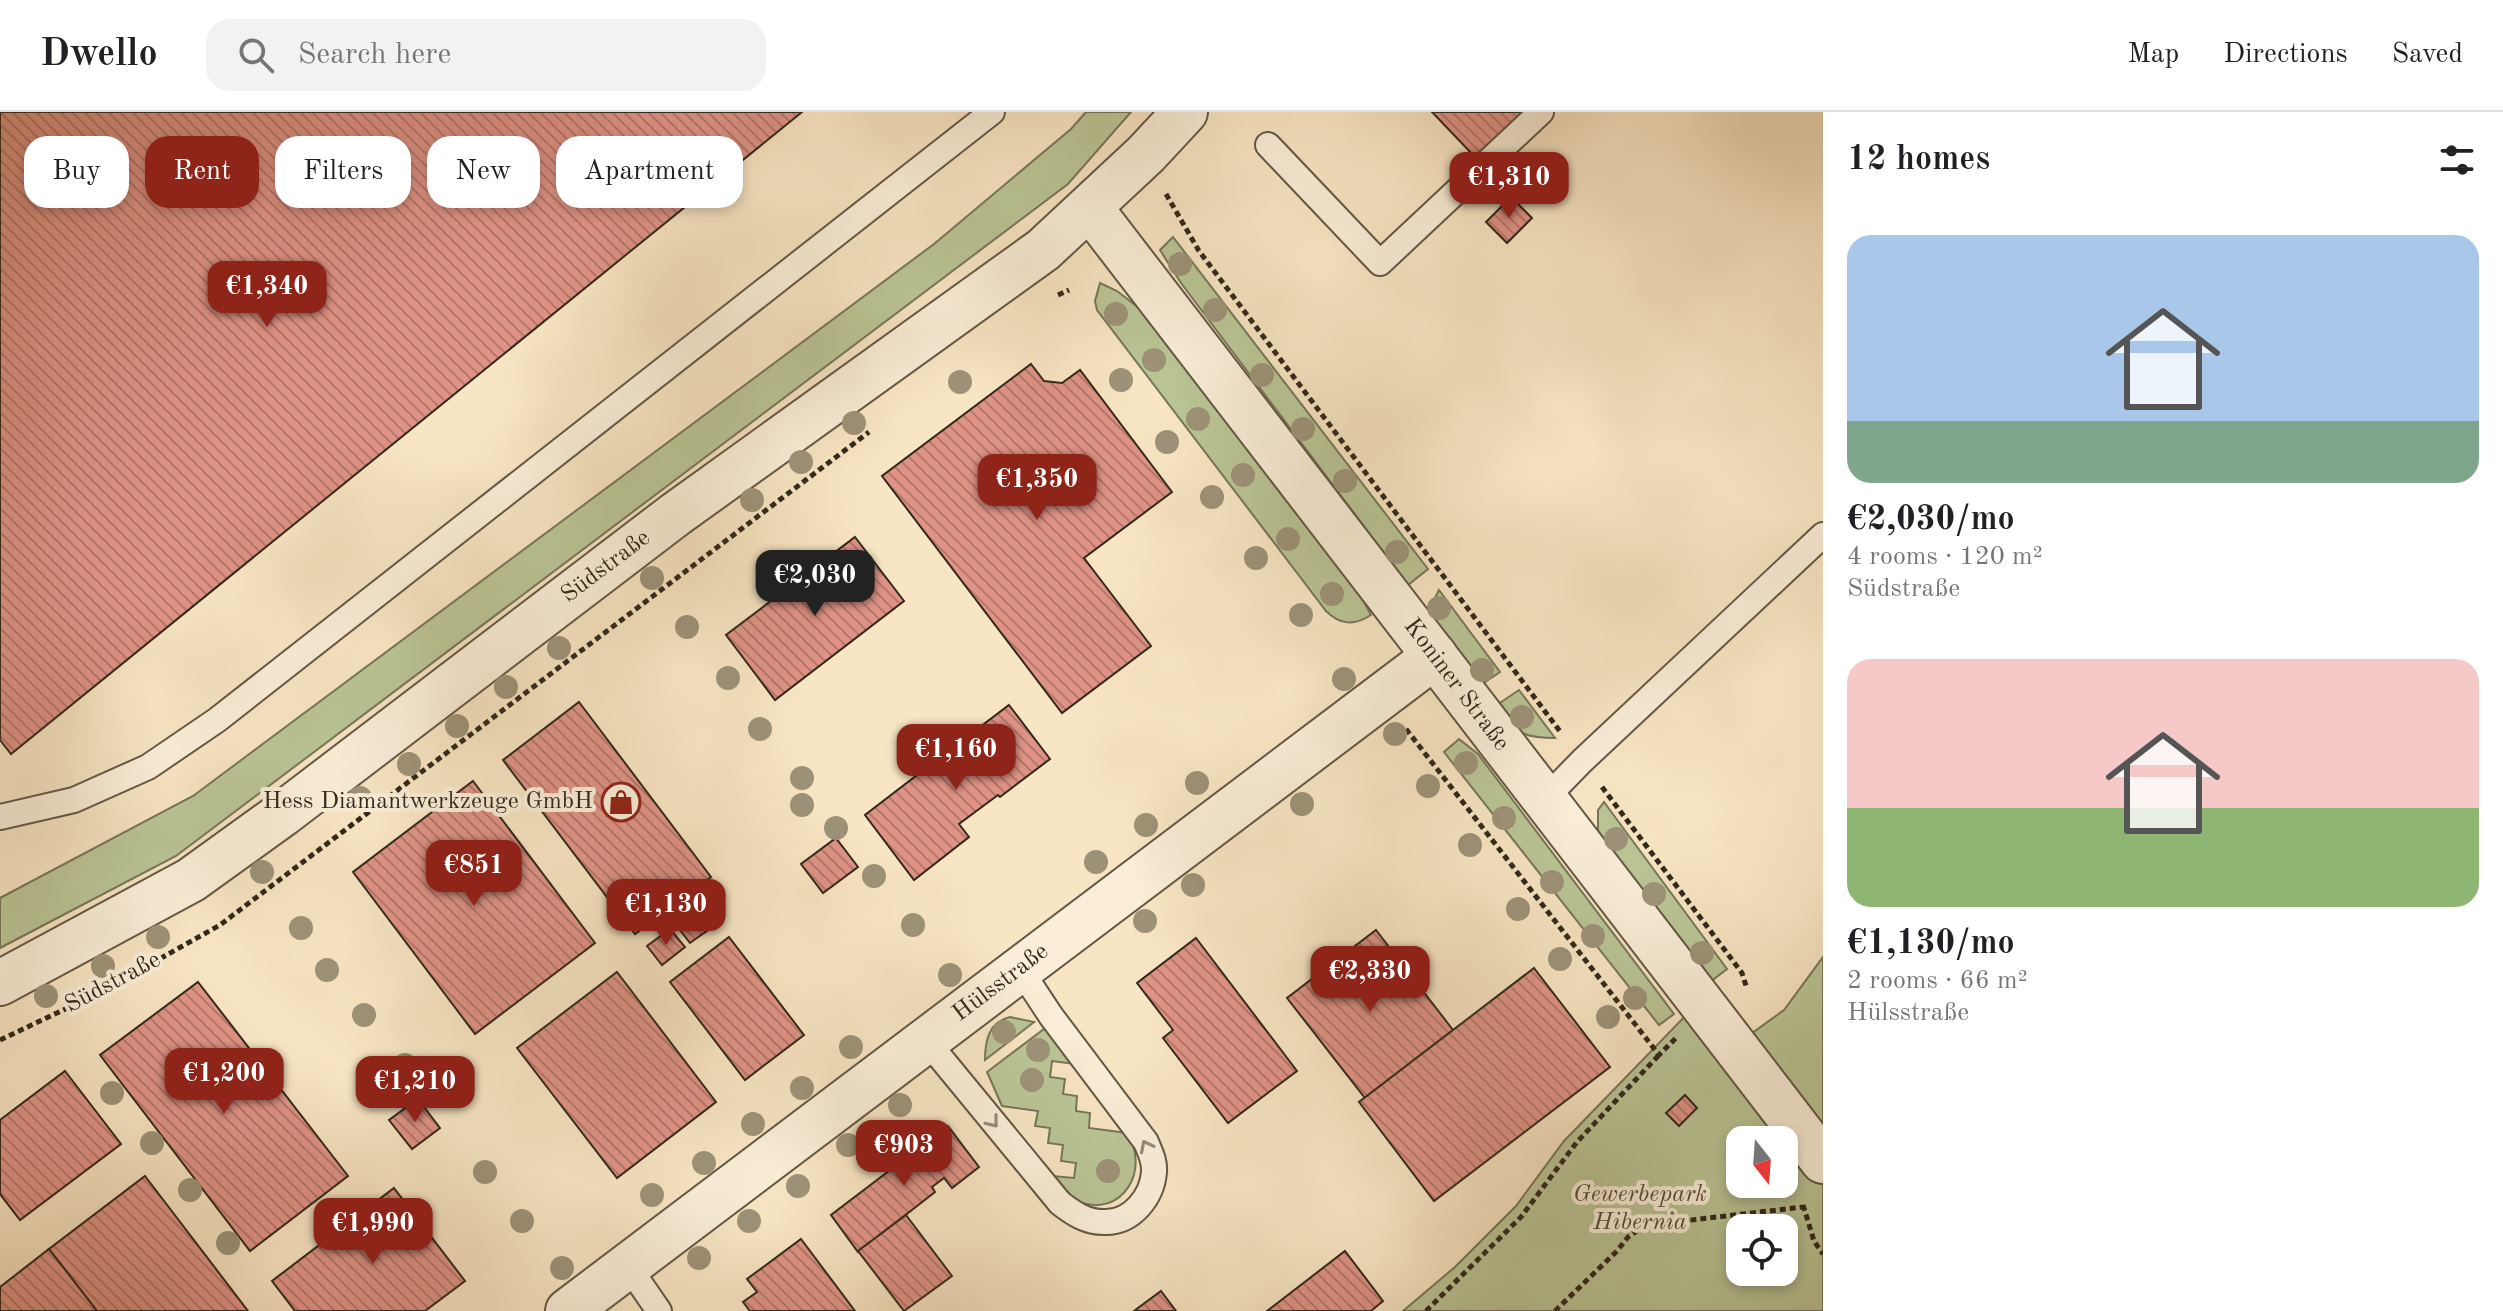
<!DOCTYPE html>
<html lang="en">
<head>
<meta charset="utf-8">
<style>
  :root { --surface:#fff; --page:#f2f2f2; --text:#202124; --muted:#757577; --line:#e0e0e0; --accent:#8f2418 }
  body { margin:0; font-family:"Old Standard TT",serif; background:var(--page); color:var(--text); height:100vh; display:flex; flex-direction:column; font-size:30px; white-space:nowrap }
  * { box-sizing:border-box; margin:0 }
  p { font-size:26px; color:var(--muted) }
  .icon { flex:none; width:44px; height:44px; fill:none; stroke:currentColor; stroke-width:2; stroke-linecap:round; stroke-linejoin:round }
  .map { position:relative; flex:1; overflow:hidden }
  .panel { display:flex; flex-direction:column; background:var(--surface); width:680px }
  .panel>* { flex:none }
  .banner { position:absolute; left:24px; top:24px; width:760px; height:72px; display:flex; gap:16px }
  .needle { width:52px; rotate:163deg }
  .controls { position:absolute; left:1726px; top:1014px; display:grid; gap:16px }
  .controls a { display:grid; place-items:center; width:72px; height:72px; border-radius:16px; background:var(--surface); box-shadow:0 4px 12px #0003; font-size:40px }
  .price { position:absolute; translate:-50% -68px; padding:0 18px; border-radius:16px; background:var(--accent); color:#fff; font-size:26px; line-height:52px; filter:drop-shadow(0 2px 4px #0008) }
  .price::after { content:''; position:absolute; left:50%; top:48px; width:24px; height:18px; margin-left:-12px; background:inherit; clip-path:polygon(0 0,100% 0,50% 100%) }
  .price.selected { background:#222; color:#fff }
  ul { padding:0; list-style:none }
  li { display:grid; align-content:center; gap:16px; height:424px; padding:0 24px }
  li span { display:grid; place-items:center; height:248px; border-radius:24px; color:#555 }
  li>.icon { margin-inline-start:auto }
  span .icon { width:144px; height:144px; fill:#fffc; stroke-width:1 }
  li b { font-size:34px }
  h2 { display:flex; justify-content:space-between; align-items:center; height:96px; padding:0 24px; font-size:34px }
  .tag { padding:0 28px; border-radius:24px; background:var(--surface); box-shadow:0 4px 12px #0003; font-size:28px; line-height:72px }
  .tag.selected { background:var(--accent); color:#fff }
  header { display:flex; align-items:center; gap:48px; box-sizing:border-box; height:112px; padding:0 40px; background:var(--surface); border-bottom:2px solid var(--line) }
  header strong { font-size:38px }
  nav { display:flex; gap:44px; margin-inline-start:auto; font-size:28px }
  .search { width:560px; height:72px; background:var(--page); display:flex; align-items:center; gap:20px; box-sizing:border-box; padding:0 28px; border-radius:24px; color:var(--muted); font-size:30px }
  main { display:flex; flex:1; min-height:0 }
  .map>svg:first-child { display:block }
</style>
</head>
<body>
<header>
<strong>Dwello</strong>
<div class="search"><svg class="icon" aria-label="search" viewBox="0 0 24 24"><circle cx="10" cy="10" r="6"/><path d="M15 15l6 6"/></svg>Search here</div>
<nav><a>Map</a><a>Directions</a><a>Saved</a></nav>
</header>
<main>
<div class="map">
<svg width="1823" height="1199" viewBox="0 0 1823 1199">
  <defs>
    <pattern id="building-back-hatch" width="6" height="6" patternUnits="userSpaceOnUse" patternTransform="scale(2)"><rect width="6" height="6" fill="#df9386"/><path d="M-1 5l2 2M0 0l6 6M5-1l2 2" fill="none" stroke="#b5786d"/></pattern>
  </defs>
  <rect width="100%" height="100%" fill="#f8e5c3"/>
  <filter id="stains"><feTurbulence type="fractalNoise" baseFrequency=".0025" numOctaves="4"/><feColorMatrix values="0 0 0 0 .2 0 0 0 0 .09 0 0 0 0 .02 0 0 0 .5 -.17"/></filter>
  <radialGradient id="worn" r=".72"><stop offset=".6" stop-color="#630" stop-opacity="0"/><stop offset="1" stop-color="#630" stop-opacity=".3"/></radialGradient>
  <!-- green -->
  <g fill="#bac596" stroke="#767658" stroke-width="2" fill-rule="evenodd">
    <path d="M 1086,0 L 1131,0 L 1068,72 L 176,744 L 0,836 L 0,786 L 193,684 L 934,132 L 1071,17 Z"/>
    <path d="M 1173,125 L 1428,457 L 1408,473 L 1181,171 L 1160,138 Z"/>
    <path d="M 1100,171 L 1117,179 L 1143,199 L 1358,478 L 1371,503 C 1354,514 1340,513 1326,499 L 1097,198 L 1095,189 Z"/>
    <path d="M 1439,478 L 1500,560 L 1479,574 L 1440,518 L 1429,498 Z"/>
    <path d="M 1519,578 L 1555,626 C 1520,626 1516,620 1494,595 Z"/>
    <path d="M 1459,627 L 1478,642 L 1674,902 L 1659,913 L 1444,640 Z"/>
    <path d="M 1604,690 L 1727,857 L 1710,870 L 1607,743 L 1598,718 L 1598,698 Z"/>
    <path d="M 1823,845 L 1823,1199 L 1403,1199 L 1455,1155 L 1516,1094 L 1564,1029 L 1692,897 L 1726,940 L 1784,898 ZM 1740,1028 L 1784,1028 L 1784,1072 L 1740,1072 ZM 1740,1116 L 1784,1116 L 1784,1160 L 1740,1160 Z"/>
    <path d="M 1010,905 L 1034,910 L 985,948 C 985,928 989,910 1010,905 Z"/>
    <path d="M 1044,917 L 1048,919 L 1075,952 L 1052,949 L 1050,965 L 1065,967 L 1063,982 L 1077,984 L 1076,999 L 1090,1001 L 1089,1016 L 1127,1021 C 1151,1058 1122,1106 1079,1090 C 1068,1085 1059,1073 1052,1064 L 1074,1066 L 1076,1051 L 1061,1049 L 1063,1033 L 1048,1031 L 1050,1016 L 1035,1014 L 1038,999 L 1002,994 L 987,960 Z"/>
  </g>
  <!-- building -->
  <g fill="url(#building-back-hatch)" stroke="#31281b" stroke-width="2">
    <path d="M 0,0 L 802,0 L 11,642 L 0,628 Z"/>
    <path d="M 1432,0 L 1524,0 L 1476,46 Z"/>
    <path d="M 1511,85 L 1532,106 L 1507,131 L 1486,110 Z"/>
    <path d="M 1031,252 L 1044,269 L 1062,271 L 1080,258 L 1172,380 L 1084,446 L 1151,534 L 1062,601 L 882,364 Z"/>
    <path d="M 855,425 L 904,489 L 775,588 L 726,523 Z"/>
    <path d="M 579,590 L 711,765 L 635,822 L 503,648 Z"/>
    <path d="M 1009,593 L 1050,647 L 1000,685 L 998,683 L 959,712 L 969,725 L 914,768 L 865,703 L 947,640 L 952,647 L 964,639 L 959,631 Z"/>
    <path d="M 473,669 L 595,831 L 475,922 L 353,760 Z"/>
    <path d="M 836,726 L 858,755 L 823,781 L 801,752 Z"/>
    <path d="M 694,794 L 711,816 L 690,831 L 673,809 Z"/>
    <path d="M 670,817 L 685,835 L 662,853 L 647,834 Z"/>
    <path d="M 1376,818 L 1453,918 L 1365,986 L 1287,886 Z"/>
    <path d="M 729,825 L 804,923 L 745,968 L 670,870 Z"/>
    <path d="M 1196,826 L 1297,959 L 1228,1011 L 1163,926 L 1173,918 L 1137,871 Z"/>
    <path d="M 1534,856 L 1610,955 L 1434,1089 L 1359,990 Z"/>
    <path d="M 617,860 L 716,990 L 617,1066 L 517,936 Z"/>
    <path d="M 198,870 L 348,1064 L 250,1139 L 100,943 Z"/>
    <path d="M 65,959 L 121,1032 L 20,1108 L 0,1082 L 0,1008 Z"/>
    <path d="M 1685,983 L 1697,996 L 1679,1014 L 1666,1001 Z"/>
    <path d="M 418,987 L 440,1016 L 412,1037 L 389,1008 Z"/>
    <path d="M 948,1014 L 979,1055 L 952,1076 L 944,1066 L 932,1075 L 935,1080 L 858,1140 L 831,1103 Z"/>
    <path d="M 145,1064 L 248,1199 L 97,1199 L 49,1137 Z"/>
    <path d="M 394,1076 L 465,1169 L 425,1199 L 295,1199 L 272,1169 Z"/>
    <path d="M 906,1103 L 952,1164 L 904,1199 L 858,1139 Z"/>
    <path d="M 801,1127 L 855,1199 L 750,1199 L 743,1190 L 757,1180 L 747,1167 Z"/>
    <path d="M 49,1137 L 97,1199 L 0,1199 L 0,1175 Z"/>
    <path d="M 1345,1139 L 1383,1189 L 1371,1199 L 1267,1199 Z"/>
    <path d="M 1161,1179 L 1176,1199 L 1134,1199 Z"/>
  </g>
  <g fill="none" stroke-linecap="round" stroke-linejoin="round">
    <!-- service casing -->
    <g stroke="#635745" stroke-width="28">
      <g id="service">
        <path d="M 1268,33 L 1380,151 L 1541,0"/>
        <path d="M 1544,688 L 1582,649 L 1823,423"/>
        <path d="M 0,705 L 74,688 L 148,655 L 217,608 L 992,0"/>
        <path d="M 926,928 L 1060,1091 C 1074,1102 1088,1111 1106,1110 C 1132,1110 1152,1085 1154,1060 C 1155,1049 1150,1040 1146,1030 L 1051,904 L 1020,857"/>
        <path d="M 628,1154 L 659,1199"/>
      </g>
    </g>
    <!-- minor casing -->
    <g stroke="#635745" stroke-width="48">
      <path id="minor" d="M 568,1199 L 1435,544"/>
    </g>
    <!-- tertiary casing -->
    <g stroke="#635745" stroke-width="48">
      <g id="tertiary">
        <path d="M 1090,96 L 1823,1049"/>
        <path d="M 0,871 L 191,768 L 284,701 L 676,402 L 1043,138 L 1146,42 L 1185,0"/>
      </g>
    </g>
    <!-- path -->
    <g stroke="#31281b" stroke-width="5" stroke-dasharray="6 4" stroke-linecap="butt">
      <path d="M 1166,82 L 1199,139 L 1562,622"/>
      <path d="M 1058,183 L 1069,178"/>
      <path d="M 1406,617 L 1659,943 L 1677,925"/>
      <path d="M 1602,675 L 1742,861 L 1747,877"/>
      <path d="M 0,928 L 97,882 L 220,813 L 869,320"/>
      <path d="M 1803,1093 L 1814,1129 L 1823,1142"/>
      <path d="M 1426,1199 L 1521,1105 L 1577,1030 L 1659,943"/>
      <path d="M 1555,1199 L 1617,1139 L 1628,1125 L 1641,1116 L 1657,1112 L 1803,1095"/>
    </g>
    <!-- service -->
    <use href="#service" stroke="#faeed8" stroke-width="24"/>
    <!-- minor -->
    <use href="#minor" stroke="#faeed8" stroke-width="44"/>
    <!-- tertiary -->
    <use href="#tertiary" stroke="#faeed8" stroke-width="44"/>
  </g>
  <!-- trees -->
  <g fill="#9d9278">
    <circle cx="1180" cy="152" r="12"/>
    <circle cx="1215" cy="198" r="12"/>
    <circle cx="1116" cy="202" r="12"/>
    <circle cx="1154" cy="248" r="12"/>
    <circle cx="1262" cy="263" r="12"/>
    <circle cx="1121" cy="268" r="12"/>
    <circle cx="960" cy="270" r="12"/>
    <circle cx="1198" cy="307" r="12"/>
    <circle cx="854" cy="311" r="12"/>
    <circle cx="1303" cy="317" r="12"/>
    <circle cx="1167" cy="330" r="12"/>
    <circle cx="801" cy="350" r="12"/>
    <circle cx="1243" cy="363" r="12"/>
    <circle cx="1345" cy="369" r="12"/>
    <circle cx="1212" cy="385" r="12"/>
    <circle cx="752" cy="388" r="12"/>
    <circle cx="1288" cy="427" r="12"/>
    <circle cx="1397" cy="440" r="12"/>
    <circle cx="1256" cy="446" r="12"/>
    <circle cx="652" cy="466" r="12"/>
    <circle cx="1332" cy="482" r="12"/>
    <circle cx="1439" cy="496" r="12"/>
    <circle cx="1301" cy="503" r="12"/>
    <circle cx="687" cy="515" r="12"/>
    <circle cx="559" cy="536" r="12"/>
    <circle cx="1482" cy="558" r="12"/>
    <circle cx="728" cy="566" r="12"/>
    <circle cx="1344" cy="567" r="12"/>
    <circle cx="506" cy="575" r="12"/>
    <circle cx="1522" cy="605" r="12"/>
    <circle cx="457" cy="614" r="12"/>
    <circle cx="760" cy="617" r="12"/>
    <circle cx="1395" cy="622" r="12"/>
    <circle cx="1466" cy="651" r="12"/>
    <circle cx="409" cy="652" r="12"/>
    <circle cx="802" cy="666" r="12"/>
    <circle cx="1197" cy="671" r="12"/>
    <circle cx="1428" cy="674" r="12"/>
    <circle cx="360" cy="686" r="12"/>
    <circle cx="1302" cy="692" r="12"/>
    <circle cx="802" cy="693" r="12"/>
    <circle cx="1504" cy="706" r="12"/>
    <circle cx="1146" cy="713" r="12"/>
    <circle cx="836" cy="716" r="12"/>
    <circle cx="1616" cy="727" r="12"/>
    <circle cx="1470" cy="733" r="12"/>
    <circle cx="1096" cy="750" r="12"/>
    <circle cx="262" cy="760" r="12"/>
    <circle cx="874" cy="764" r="12"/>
    <circle cx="1552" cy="770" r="12"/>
    <circle cx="1193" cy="773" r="12"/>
    <circle cx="1654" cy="782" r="12"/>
    <circle cx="1518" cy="797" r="12"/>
    <circle cx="1145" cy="809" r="12"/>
    <circle cx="913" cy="813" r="12"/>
    <circle cx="301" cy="816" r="12"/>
    <circle cx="1593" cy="824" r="12"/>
    <circle cx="158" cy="825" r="12"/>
    <circle cx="1702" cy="841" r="12"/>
    <circle cx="1560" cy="847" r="12"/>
    <circle cx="103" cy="854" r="12"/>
    <circle cx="327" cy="858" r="12"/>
    <circle cx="950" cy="863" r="12"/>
    <circle cx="46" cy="884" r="12"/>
    <circle cx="1635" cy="886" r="12"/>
    <circle cx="364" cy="903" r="12"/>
    <circle cx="1608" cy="905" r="12"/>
    <circle cx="1004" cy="920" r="12"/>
    <circle cx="851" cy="935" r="12"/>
    <circle cx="1038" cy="938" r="12"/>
    <circle cx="405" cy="953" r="12"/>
    <circle cx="1032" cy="968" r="12"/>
    <circle cx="802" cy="976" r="12"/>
    <circle cx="112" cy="981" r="12"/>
    <circle cx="900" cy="993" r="12"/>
    <circle cx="753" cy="1012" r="12"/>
    <circle cx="152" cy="1031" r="12"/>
    <circle cx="848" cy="1033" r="12"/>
    <circle cx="704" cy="1051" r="12"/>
    <circle cx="1108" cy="1059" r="12"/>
    <circle cx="485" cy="1060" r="12"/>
    <circle cx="798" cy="1074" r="12"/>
    <circle cx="190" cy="1078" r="12"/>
    <circle cx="652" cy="1083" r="12"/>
    <circle cx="522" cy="1109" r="12"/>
    <circle cx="749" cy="1109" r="12"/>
    <circle cx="228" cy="1131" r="12"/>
    <circle cx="699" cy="1146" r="12"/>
    <circle cx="562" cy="1156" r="12"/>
  </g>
  <!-- one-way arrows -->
  <defs><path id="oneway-chevron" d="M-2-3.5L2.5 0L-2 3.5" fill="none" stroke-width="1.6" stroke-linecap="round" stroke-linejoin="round" transform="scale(2)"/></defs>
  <g stroke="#968b7a">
    <use href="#oneway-chevron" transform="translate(993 1010) rotate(51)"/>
    <use href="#oneway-chevron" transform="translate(1146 1034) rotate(-117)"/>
  </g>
  <!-- icons -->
  <defs>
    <g id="shop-ring" transform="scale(2)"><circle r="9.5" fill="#faeed8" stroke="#8f2418" stroke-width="1.5"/><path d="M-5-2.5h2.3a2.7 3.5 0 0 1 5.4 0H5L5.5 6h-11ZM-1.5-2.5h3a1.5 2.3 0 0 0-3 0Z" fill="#8f2418"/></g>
  </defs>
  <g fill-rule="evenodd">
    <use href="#shop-ring" x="621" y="690"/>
  </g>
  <g text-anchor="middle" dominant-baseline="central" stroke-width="8" stroke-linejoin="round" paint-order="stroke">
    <!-- street labels -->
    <g font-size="24" fill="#31281b" stroke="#faeed8">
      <text transform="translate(606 455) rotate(-37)">Südstraße</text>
      <text transform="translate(1456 573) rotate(53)">Koniner Straße</text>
      <text transform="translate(113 871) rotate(-28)">Südstraße</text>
      <text transform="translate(1001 871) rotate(-37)">Hülsstraße</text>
    </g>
    <!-- poi labels -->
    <g font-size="24" fill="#31281b" stroke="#faeed8" text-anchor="end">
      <text x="593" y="690">Hess Diamantwerkzeuge GmbH</text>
    </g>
    <!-- park labels -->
    <g font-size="24" font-style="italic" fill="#534f3a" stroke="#faeed8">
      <text x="1640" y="1083">Gewerbepark<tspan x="1640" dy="28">Hibernia</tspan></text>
    </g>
  </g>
  <rect width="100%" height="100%" filter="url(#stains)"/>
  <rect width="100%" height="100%" fill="url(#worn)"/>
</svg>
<div class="controls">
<a><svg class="needle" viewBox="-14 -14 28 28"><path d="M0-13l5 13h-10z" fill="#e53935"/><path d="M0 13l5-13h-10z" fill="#757577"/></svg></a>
<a><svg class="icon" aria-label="locate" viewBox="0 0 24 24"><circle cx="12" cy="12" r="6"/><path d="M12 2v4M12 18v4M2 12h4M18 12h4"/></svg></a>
</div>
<b class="price" style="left:1509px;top:108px">€1,310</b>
<b class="price" style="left:267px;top:217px">€1,340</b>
<b class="price" style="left:1037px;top:410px">€1,350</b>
<b class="price selected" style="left:815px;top:506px">€2,030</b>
<b class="price" style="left:956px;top:680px">€1,160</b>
<b class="price" style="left:474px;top:796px">€851</b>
<b class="price" style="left:666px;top:835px">€1,130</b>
<b class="price" style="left:1370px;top:902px">€2,330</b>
<b class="price" style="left:224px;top:1004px">€1,200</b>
<b class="price" style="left:415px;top:1012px">€1,210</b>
<b class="price" style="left:904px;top:1076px">€903</b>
<b class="price" style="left:373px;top:1154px">€1,990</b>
<div class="banner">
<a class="tag">Buy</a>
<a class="tag selected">Rent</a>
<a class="tag">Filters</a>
<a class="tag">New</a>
<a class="tag">Apartment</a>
</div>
</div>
<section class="panel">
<h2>12 homes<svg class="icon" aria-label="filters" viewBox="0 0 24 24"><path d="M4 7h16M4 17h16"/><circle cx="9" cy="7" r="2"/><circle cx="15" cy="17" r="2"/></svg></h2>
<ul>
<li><span style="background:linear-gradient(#a9c7e8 75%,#7fa58c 0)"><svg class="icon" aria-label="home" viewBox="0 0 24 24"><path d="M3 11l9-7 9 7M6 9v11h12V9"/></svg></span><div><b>€2,030/mo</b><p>4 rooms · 120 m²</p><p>Südstraße</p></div></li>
<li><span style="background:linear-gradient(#f6c9c9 60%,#8fb573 0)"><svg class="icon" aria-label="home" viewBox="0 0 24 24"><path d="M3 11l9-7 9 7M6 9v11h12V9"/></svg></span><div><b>€1,130/mo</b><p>2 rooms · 66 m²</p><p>Hülsstraße</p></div></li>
</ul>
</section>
</main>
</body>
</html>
